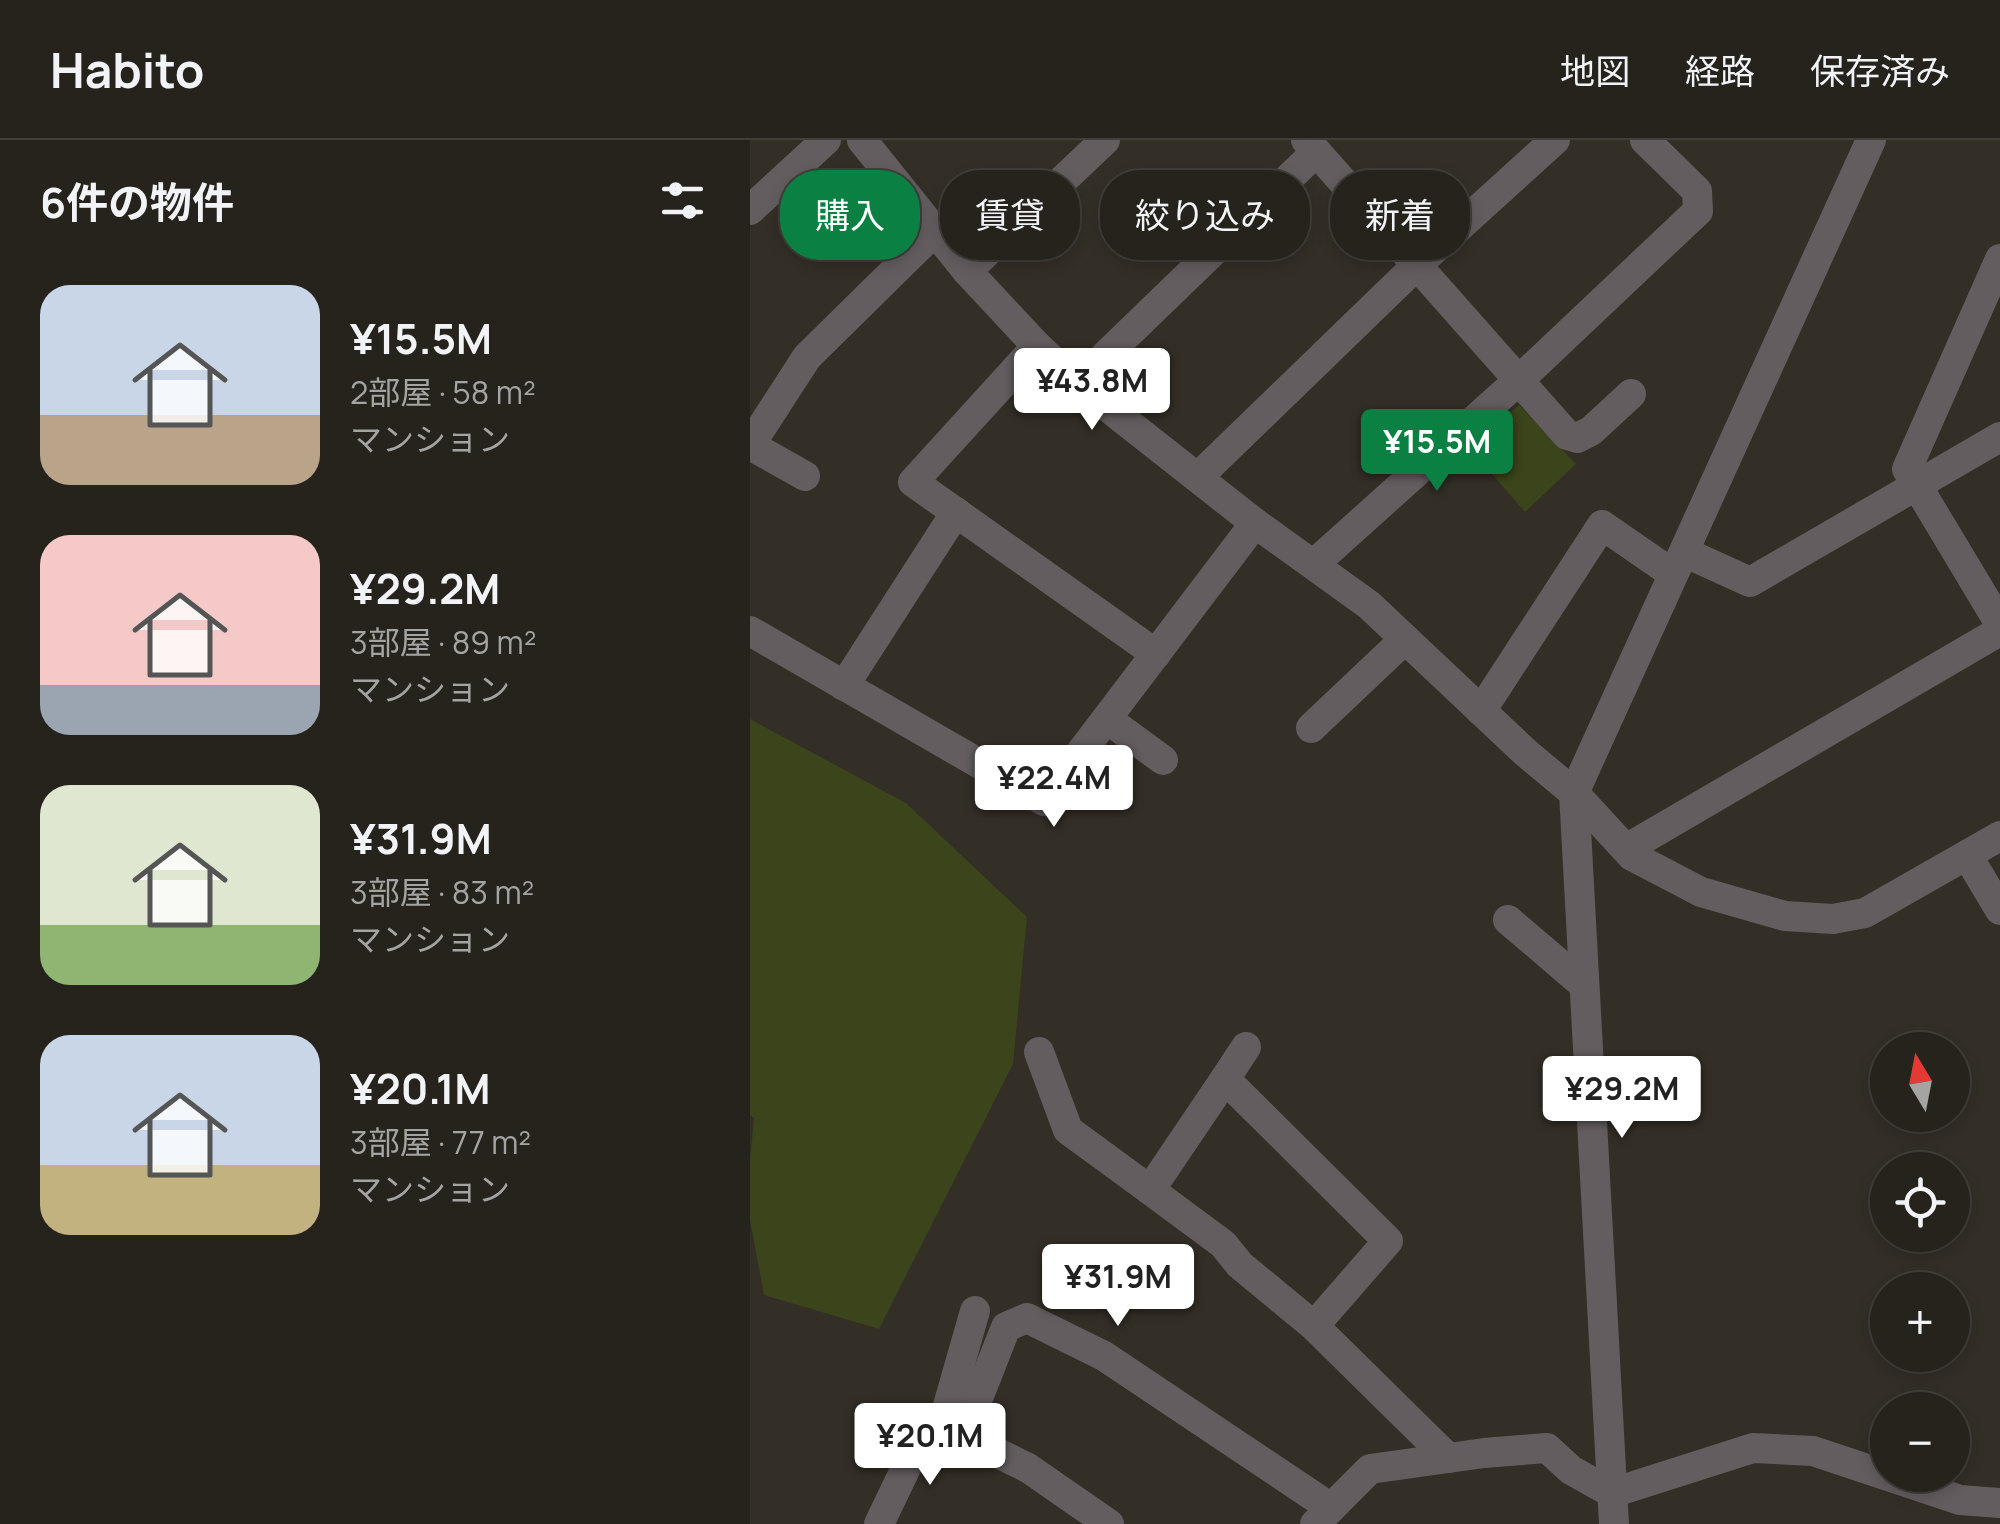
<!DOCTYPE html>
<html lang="ja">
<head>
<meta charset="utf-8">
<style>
  :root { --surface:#26221c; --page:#2e2a25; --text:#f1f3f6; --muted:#a4a4a3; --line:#423f3b; --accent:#0b8043 }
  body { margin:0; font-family:Manrope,"Noto Sans JP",sans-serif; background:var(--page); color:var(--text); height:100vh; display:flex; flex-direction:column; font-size:38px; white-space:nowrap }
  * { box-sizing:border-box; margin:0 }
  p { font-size:32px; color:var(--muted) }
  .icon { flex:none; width:55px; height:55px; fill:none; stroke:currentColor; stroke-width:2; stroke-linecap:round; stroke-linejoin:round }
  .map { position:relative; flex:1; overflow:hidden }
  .panel { display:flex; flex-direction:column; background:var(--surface); width:750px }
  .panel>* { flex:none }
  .banner { position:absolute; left:30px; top:30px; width:950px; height:90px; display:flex; gap:20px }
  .needle { width:65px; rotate:350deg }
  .fabs { position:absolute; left:1120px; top:892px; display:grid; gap:20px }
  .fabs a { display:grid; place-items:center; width:100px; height:100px; border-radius:50%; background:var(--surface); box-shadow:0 5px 15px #0003,0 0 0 2px var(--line); font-size:50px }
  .price { position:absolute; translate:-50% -85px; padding:0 22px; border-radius:10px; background:#fff; color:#222; font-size:32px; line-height:65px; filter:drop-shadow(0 2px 5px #0008) }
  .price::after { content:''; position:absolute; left:50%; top:60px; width:30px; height:22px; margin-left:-15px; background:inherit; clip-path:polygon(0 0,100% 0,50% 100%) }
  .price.active { background:var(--accent); color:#fff }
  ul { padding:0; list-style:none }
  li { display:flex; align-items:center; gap:30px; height:250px; padding:0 40px }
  li span { display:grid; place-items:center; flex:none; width:280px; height:200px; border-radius:30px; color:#555 }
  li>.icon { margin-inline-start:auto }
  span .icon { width:120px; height:120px; fill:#fffc; stroke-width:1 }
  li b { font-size:42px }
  h2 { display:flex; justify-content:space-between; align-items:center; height:120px; padding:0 40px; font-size:42px }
  .tag { padding:0 35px; border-radius:40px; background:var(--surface); box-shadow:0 5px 15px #0003,0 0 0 2px var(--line); font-size:35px; line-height:90px }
  .tag.active { background:var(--accent); color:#fff }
  header { display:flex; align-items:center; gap:60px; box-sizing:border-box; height:140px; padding:0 50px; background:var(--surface); border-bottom:2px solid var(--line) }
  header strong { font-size:48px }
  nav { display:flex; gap:55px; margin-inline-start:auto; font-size:35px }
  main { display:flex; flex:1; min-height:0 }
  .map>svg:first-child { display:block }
</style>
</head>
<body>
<header>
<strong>Habito</strong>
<nav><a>地図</a><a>経路</a><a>保存済み</a></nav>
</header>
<main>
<section class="panel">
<h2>6件の物件<svg class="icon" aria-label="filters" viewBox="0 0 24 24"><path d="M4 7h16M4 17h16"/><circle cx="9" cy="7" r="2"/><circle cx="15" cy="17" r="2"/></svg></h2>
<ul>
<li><span style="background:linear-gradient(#c9d6e8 65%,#b9a48a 0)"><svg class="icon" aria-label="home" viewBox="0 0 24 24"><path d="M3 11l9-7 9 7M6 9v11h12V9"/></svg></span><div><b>¥15.5M</b><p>2部屋 · 58 m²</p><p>マンション</p></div></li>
<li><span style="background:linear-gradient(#f6c9c9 75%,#9aa5b1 0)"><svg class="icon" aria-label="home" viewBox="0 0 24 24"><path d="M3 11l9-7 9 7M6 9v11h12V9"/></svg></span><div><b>¥29.2M</b><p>3部屋 · 89 m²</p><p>マンション</p></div></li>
<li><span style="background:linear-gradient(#dfe7d0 70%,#8fb573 0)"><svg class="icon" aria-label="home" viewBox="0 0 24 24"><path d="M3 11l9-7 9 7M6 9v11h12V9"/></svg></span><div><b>¥31.9M</b><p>3部屋 · 83 m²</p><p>マンション</p></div></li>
<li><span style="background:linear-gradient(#c9d6e8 65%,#c2b280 0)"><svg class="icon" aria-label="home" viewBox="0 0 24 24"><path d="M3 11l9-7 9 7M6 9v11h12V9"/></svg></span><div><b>¥20.1M</b><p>3部屋 · 77 m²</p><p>マンション</p></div></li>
</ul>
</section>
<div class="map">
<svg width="1250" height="1384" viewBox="0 0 1250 1384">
  <rect width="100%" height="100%" fill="#332e26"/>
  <!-- green -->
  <g fill="#3b441a">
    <path d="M 769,265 L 826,324 L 775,372 L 720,309 Z"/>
    <path d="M 0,579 L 156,663 L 277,777 L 263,924 L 129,1189 L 14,1155 L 0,1080 L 0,1020 L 4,978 L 0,975 Z"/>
  </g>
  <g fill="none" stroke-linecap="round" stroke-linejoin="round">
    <!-- street -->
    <g stroke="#635d5f" stroke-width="30">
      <path d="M 112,0 L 217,131 L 287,206 L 327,243 L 505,383 L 619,465 L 775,612 L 824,653 L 882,716 L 951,752 L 1035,776 L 1083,779 L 1115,773 L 1250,696"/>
      <path d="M 556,0 L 817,295 L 827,298 L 841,291 L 881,254"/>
      <path d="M 0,70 L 76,0"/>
      <path d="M 1250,119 L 1157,329 L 1250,484"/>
      <path d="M 217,131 L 355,0"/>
      <path d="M 287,206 L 163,342 L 406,514"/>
      <path d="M 327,243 L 566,12"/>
      <path d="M 0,305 L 57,217 L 184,92"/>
      <path d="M 0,305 L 55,336"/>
      <path d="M 448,337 L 667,125 L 805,0"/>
      <path d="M 934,412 L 1000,442 L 1250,297"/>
      <path d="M 564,424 L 769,240 L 948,71 L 947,51 L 895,0"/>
      <path d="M 0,491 L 294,661 L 505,383"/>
      <path d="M 94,546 L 206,372"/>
      <path d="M 731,571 L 852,385 L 923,434"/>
      <path d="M 357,579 L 413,620"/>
      <path d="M 561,588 L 655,499"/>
      <path d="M 876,709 L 1250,491"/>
      <path d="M 1217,715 L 1250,770"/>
      <path d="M 758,780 L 833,844"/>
      <path d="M 289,912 L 318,990 L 400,1050"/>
      <path d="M 475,939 L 496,907"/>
      <path d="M 564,1186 L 490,1125 L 473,1104 L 400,1050 L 475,939 L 638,1101 L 564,1186 L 698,1318"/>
      <path d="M 191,1290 L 225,1171"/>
      <path d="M 213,1296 L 256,1187 L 277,1178 L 354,1216 L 581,1368"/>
      <path d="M 129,1384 L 176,1286 L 213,1296 L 278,1328 L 359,1384"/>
      <path d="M 565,1384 L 620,1329 L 734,1313 L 797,1308 L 821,1330 L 862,1353 L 1003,1308 L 1063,1311 L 1210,1360 L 1250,1363"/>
      <path d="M 864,1384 L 824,653 L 1121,0"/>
    </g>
  </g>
</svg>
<div class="fabs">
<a><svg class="needle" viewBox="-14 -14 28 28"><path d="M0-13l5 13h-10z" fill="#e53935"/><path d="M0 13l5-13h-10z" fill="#a4a4a3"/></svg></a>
<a><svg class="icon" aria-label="locate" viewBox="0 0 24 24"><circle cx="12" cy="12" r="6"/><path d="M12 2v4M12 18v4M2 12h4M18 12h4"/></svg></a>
<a>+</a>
<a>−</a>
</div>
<b class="price" style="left:342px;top:293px">¥43.8M</b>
<b class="price active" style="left:687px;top:354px">¥15.5M</b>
<b class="price" style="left:304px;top:690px">¥22.4M</b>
<b class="price" style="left:872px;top:1001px">¥29.2M</b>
<b class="price" style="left:368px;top:1189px">¥31.9M</b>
<b class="price" style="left:180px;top:1348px">¥20.1M</b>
<div class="banner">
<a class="tag active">購入</a>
<a class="tag">賃貸</a>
<a class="tag">絞り込み</a>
<a class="tag">新着</a>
</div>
</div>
</main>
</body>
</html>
